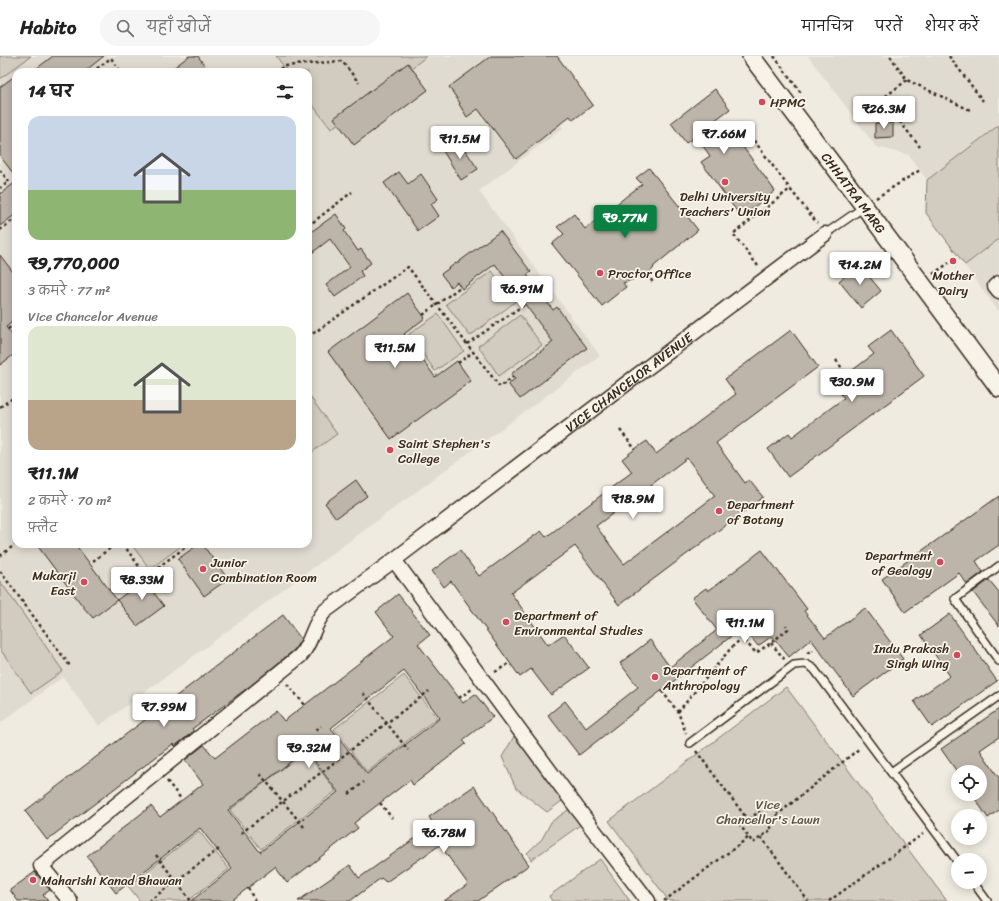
<!DOCTYPE html>
<html lang="hi">
<head>
<meta charset="utf-8">
<style>
  :root { --surface:#fff; --page:#f6f6f6; --text:#222; --muted:#767676; --line:#e0e0e0; --accent:#0b8043 }
  body { margin:0; font-family:Sriracha,"Playpen Sans Deva",sans-serif; background:var(--page); color:var(--text); height:100vh; display:flex; flex-direction:column; font-size:15px; white-space:nowrap }
  * { box-sizing:border-box; margin:0 }
  p { font-size:13px; color:var(--muted) }
  .icon { flex:none; width:22px; height:22px; fill:none; stroke:currentColor; stroke-width:2; stroke-linecap:round; stroke-linejoin:round }
  .map { position:relative; flex:1; overflow:hidden }
  .panel { position:absolute; left:12px; top:12px; width:300px; height:480px; display:flex; flex-direction:column; background:var(--surface); border-radius:12px; box-shadow:0 2px 10px #0003 }
  .panel>* { flex:none }
  .fabs { position:absolute; left:951px; top:709px; display:grid; gap:8px }
  .fabs a { display:grid; place-items:center; width:36px; height:36px; border-radius:50%; background:var(--surface); box-shadow:0 2px 10px #0003; font-size:20px }
  .price { position:absolute; translate:-50% -34px; padding:0 9px; border-radius:4px; background:#fff; color:#222; font-size:13px; line-height:26px; filter:drop-shadow(0 1px 2px #0008) }
  .price::after { content:''; position:absolute; left:50%; top:24px; width:12px; height:9px; margin-left:-6px; background:inherit; clip-path:polygon(0 0,100% 0,50% 100%) }
  .price.selected { background:var(--accent); color:#fff }
  ul { padding:0; list-style:none }
  li { display:grid; align-content:center; gap:8px; height:212px; padding:0 16px }
  li span { display:grid; place-items:center; height:124px; border-radius:12px; color:#555 }
  li>.icon { margin-inline-start:auto }
  span .icon { width:72px; height:72px; fill:#fffc; stroke-width:1 }
  li b { font-size:17px }
  h2 { display:flex; justify-content:space-between; align-items:center; height:48px; padding:0 16px; font-size:17px }
  header { display:flex; align-items:center; gap:24px; box-sizing:border-box; height:56px; padding:0 20px; background:var(--surface); border-bottom:1px solid var(--line) }
  header strong { font-size:19px }
  nav { display:flex; gap:22px; margin-inline-start:auto; font-size:14px }
  .search { width:280px; height:36px; background:var(--page); display:flex; align-items:center; gap:10px; box-sizing:border-box; padding:0 14px; border-radius:22px; color:var(--muted); font-size:15px }
  .map>svg:first-child { display:block }
</style>
</head>
<body>
<header>
<strong>Habito</strong>
<div class="search"><svg class="icon" aria-label="search" viewBox="0 0 24 24"><circle cx="10" cy="10" r="6"/><path d="M15 15l6 6"/></svg>यहाँ खोजें</div>
<nav><a>मानचित्र</a><a>परतें</a><a>शेयर करें</a></nav>
</header>
<div class="map">
<svg width="999" height="845" viewBox="0 0 999 845">
  <rect width="100%" height="100%" fill="#efebe0"/>
  <filter id="ink" filterUnits="userSpaceOnUse"><feTurbulence type="fractalNoise" baseFrequency=".025" numOctaves="2"/><feDisplacementMap in="SourceGraphic" scale="8" xChannelSelector="R" yChannelSelector="G"/><feConvolveMatrix kernelMatrix="1 2 1 2 8 2 1 2 1" color-interpolation-filters="sRGB"/></filter>
  <g filter="url(#ink)">
    <!-- built -->
    <g fill="#e0dbd0" fill-rule="evenodd">
      <path d="M 0,0 L 510,0 L 563,72 L 479,135 L 600,300 L 99,670 L 63,621 L 0,667 ZM 16,16 L 308,16 L 308,488 L 16,488 Z"/>
      <path d="M 808,0 L 999,0 L 999,256 L 926,157 L 927,124 L 909,99 L 876,91 Z"/>
    </g>
    <!-- green -->
    <g fill="#d1cbc0" stroke="#867a6f">
      <path d="M 0,0 L 31,0 L 0,23 Z"/>
      <path d="M 276,0 L 427,0 L 331,73 L 308,43 L 308,16 L 288,16 Z"/>
      <path d="M 999,69 L 999,183 L 965,209 L 926,157 L 927,124 Z"/>
      <path d="M 492,215 L 515,246 L 470,280 L 446,248 Z"/>
      <path d="M 438,258 L 464,295 L 435,315 L 409,278 Z"/>
      <path d="M 520,259 L 542,289 L 499,320 L 478,290 Z"/>
      <path d="M 308,338 L 337,378 L 308,399 Z"/>
      <path d="M 131,488 L 184,488 L 150,513 Z"/>
      <path d="M 0,525 L 63,615 L 31,637 L 0,593 Z"/>
      <path d="M 404,619 L 437,662 L 367,716 L 334,673 Z"/>
      <path d="M 786,631 L 947,845 L 669,845 L 609,765 Z"/>
      <path d="M 516,677 L 566,742 L 547,756 L 516,732 L 502,701 Z"/>
      <path d="M 305,695 L 336,735 L 261,793 L 230,754 Z"/>
      <path d="M 571,752 L 583,767 L 531,804 L 527,797 L 542,783 L 551,766 Z"/>
      <path d="M 199,775 L 229,813 L 188,845 L 140,845 L 128,830 Z"/>
      <path d="M 600,803 L 630,845 L 552,845 L 549,840 Z"/>
    </g>
    <!-- building -->
    <g fill="#bdb5aa" stroke="#3b2a1e" fill-rule="evenodd">
      <path d="M 53,0 L 104,0 L 84,16 L 32,16 Z"/>
      <path d="M 189,0 L 198,0 L 209,16 L 168,16 Z"/>
      <path d="M 491,0 L 557,0 L 593,49 L 573,64 L 570,60 L 516,103 L 478,53 L 467,61 L 459,48 L 460,47 L 449,31 Z"/>
      <path d="M 408,7 L 428,34 L 354,89 L 334,62 Z"/>
      <path d="M 16,19 L 16,121 L 0,100 L 0,31 Z"/>
      <path d="M 715,33 L 730,53 L 711,67 L 725,87 L 735,80 L 775,135 L 741,161 L 701,106 L 710,100 L 696,80 L 686,87 L 671,67 Z"/>
      <path d="M 875,67 L 893,67 L 893,81 L 875,82 Z"/>
      <path d="M 459,85 L 478,113 L 461,124 L 443,95 Z"/>
      <path d="M 649,112 L 698,174 L 654,210 L 653,213 L 648,218 L 623,227 L 626,231 L 602,250 L 552,188 L 564,178 L 557,171 L 574,158 L 585,173 L 642,128 L 636,122 Z"/>
      <path d="M 399,116 L 408,128 L 421,118 L 438,143 L 431,148 L 439,160 L 418,175 L 384,127 Z"/>
      <path d="M 16,126 L 16,158 L 0,170 L 0,138 Z"/>
      <path d="M 336,158 L 346,173 L 344,175 L 358,195 L 361,193 L 371,207 L 360,215 L 363,220 L 335,241 L 326,229 L 350,211 L 330,183 L 308,200 L 308,178 Z"/>
      <path d="M 500,175 L 531,216 L 527,219 L 553,254 L 557,251 L 587,292 L 520,343 L 508,328 L 515,323 L 511,318 L 553,286 L 495,208 L 462,233 L 457,226 L 451,231 L 441,218 L 456,207 L 456,208 Z"/>
      <path d="M 0,199 L 16,220 L 16,263 L 6,271 L 16,284 L 16,297 L 0,309 Z"/>
      <path d="M 859,208 L 881,235 L 861,252 L 839,225 Z"/>
      <path d="M 407,237 L 425,262 L 404,278 L 435,321 L 457,305 L 471,325 L 391,383 L 328,296 Z"/>
      <path d="M 791,274 L 818,311 L 716,387 L 745,427 L 749,424 L 763,441 L 619,549 L 575,490 L 511,537 L 548,589 L 564,578 L 589,612 L 551,639 L 531,613 L 520,621 L 451,525 L 444,531 L 432,515 L 460,494 L 479,520 L 541,475 L 546,481 L 632,416 L 622,403 L 635,393 L 647,385 L 656,398 L 736,338 L 725,323 ZM 687,402 L 715,440 L 624,508 L 596,470 Z"/>
      <path d="M 891,274 L 924,320 L 788,421 L 768,393 L 789,377 L 792,381 L 844,342 L 834,328 L 874,298 L 868,291 Z"/>
      <path d="M 356,424 L 367,440 L 336,462 L 325,447 Z"/>
      <path d="M 999,440 L 999,489 L 976,505 L 983,516 L 967,528 L 959,517 L 905,556 L 882,523 Z"/>
      <path d="M 36,488 L 75,488 L 117,544 L 93,562 L 85,553 Z"/>
      <path d="M 199,488 L 202,488 L 228,523 L 204,540 L 178,503 Z"/>
      <path d="M 762,494 L 807,553 L 804,555 L 825,582 L 865,552 L 903,603 L 853,640 L 811,583 L 789,601 L 772,580 L 758,590 L 743,571 L 579,699 L 548,659 L 565,645 L 586,672 L 638,631 L 620,607 L 650,584 L 670,611 L 717,574 L 692,542 L 706,532 L 708,535 Z"/>
      <path d="M 150,519 L 160,533 L 154,537 L 164,550 L 137,570 L 117,544 Z"/>
      <path d="M 989,524 L 999,536 L 999,570 L 973,536 Z"/>
      <path d="M 398,538 L 430,579 L 418,588 L 463,647 L 475,638 L 493,661 L 463,684 L 466,688 L 413,729 L 410,724 L 354,767 L 358,772 L 287,827 L 275,811 L 231,845 L 191,845 L 232,813 L 200,772 L 116,837 L 87,800 L 151,750 L 160,761 L 203,728 L 185,704 L 204,689 L 215,702 L 276,655 L 284,665 L 394,580 L 376,556 ZM 404,615 L 440,662 L 367,718 L 331,672 ZM 306,694 L 338,736 L 260,796 L 228,754 Z"/>
      <path d="M 950,558 L 997,625 L 932,671 L 914,645 L 950,620 L 921,579 Z"/>
      <path d="M 283,559 L 301,583 L 294,594 L 250,630 L 192,673 L 194,675 L 175,690 L 173,688 L 47,784 L 25,755 Z"/>
      <path d="M 999,653 L 999,681 L 980,694 L 999,722 L 999,754 L 988,762 L 972,738 L 980,738 L 980,716 L 958,716 L 958,717 L 941,693 Z"/>
      <path d="M 474,730 L 529,809 L 478,845 L 444,845 L 468,828 L 440,789 L 386,826 L 381,822 L 350,845 L 298,845 L 350,809 L 359,822 L 434,769 L 429,761 Z"/>
      <path d="M 35,816 L 50,834 L 43,839 L 48,845 L 18,845 L 10,834 Z"/>
    </g>
    <g fill="none" stroke-linecap="round" stroke-linejoin="round">
      <!-- service casing -->
      <g stroke="#3b2a1e" stroke-width="10">
        <g id="service">
          <path d="M 825,178 L 864,151"/>
          <path d="M 999,510 L 955,543 L 999,605"/>
          <path d="M 690,687 L 794,609 L 806,608 L 814,613 L 958,806"/>
          <path d="M 891,716 L 999,640"/>
          <path d="M 973,826 L 987,845"/>
        </g>
      </g>
      <!-- minor casing -->
      <g stroke="#3b2a1e" stroke-width="17">
        <g id="minor">
          <path d="M 999,227 L 995,230 L 999,235"/>
          <path d="M 394,504 L 586,764 L 648,845"/>
          <path id="s1" d="M 70,845 L 41,810 L 300,600 C 312,587 313,567 325,555 L 394,504 L 635,321 L 825,178"/>
        </g>
      </g>
      <!-- tertiary casing -->
      <g stroke="#3b2a1e" stroke-width="20">
        <g id="tertiary">
          <path id="s2" d="M 751,0 L 864,150 L 999,332"/>
        </g>
      </g>
      <!-- path -->
      <g stroke="#3b2a1e" stroke-width="2.5" stroke-dasharray="3 3" stroke-linecap="butt">
        <path d="M 774,0 L 801,37"/>
        <path d="M 890,0 L 907,24 L 970,54"/>
        <path d="M 949,0 L 983,45"/>
        <path d="M 92,16 L 111,2 L 121,16"/>
        <path d="M 275,16 L 284,10 L 342,5 L 359,27"/>
        <path d="M 907,24 L 882,43 L 920,91"/>
        <path d="M 884,63 L 897,62"/>
        <path d="M 884,67 L 884,56 L 889,52"/>
        <path d="M 747,75 L 790,133"/>
        <path d="M 0,114 L 9,126 L 0,132"/>
        <path d="M 876,142 L 920,114"/>
        <path d="M 308,170 L 352,136"/>
        <path d="M 0,174 L 16,162"/>
        <path d="M 758,210 L 733,178 L 790,133 L 817,167"/>
        <path d="M 648,218 L 653,227"/>
        <path d="M 933,218 L 949,207"/>
        <path d="M 423,259 L 460,231"/>
        <path d="M 8,273 L 16,267"/>
        <path d="M 308,281 L 408,211 L 500,331 L 513,321"/>
        <path d="M 467,288 L 525,248"/>
        <path d="M 836,304 L 846,318"/>
        <path d="M 458,307 L 473,296"/>
        <path d="M 16,339 L 13,342 L 16,346"/>
        <path d="M 0,351 L 13,342"/>
        <path d="M 620,374 L 635,393"/>
        <path d="M 123,488 L 146,520 L 190,488"/>
        <path d="M 0,500 L 16,488"/>
        <path d="M 93,505 L 116,488"/>
        <path d="M 0,515 L 70,610"/>
        <path d="M 771,587 L 785,604"/>
        <path d="M 807,597 L 813,594"/>
        <path d="M 495,616 L 510,607"/>
        <path d="M 287,628 L 305,649"/>
        <path d="M 662,635 L 678,656 L 686,677"/>
        <path d="M 363,637 L 408,694"/>
        <path d="M 459,642 L 472,633"/>
        <path d="M 678,656 L 731,592 L 742,582 L 756,597 L 771,587 L 788,573 L 786,569"/>
        <path d="M 316,674 L 321,670"/>
        <path d="M 696,695 L 748,764"/>
        <path d="M 260,718 L 304,771"/>
        <path d="M 167,725 L 182,744"/>
        <path d="M 349,738 L 364,726"/>
        <path d="M 380,747 L 392,762"/>
        <path d="M 759,756 L 772,773 L 753,787 L 740,769 Z"/>
        <path d="M 767,767 L 860,692"/>
        <path d="M 241,777 L 429,635"/>
        <path d="M 761,781 L 808,845"/>
        <path d="M 156,799 L 191,845"/>
        <path d="M 248,832 L 255,845"/>
        <path d="M 149,845 L 219,793"/>
        <path d="M 664,845 L 749,781"/>
        <path d="M 829,845 L 923,778"/>
      </g>
      <!-- service -->
      <use href="#service" stroke="#f7f3e8" stroke-width="7"/>
      <!-- minor -->
      <use href="#minor" stroke="#f7f3e8" stroke-width="14"/>
      <!-- tertiary -->
      <use href="#tertiary" stroke="#f7f3e8" stroke-width="17"/>
    </g>
  </g>
  <!-- markers -->
  <g fill="#d1495b" stroke="#f7f3e8" stroke-width="1.5">
    <circle cx="762" cy="46" r="4"/>
    <circle cx="725" cy="126" r="4"/>
    <circle cx="953" cy="205" r="4"/>
    <circle cx="600" cy="217" r="4"/>
    <circle cx="390" cy="394" r="4"/>
    <circle cx="719" cy="455" r="4"/>
    <circle cx="940" cy="506" r="4"/>
    <circle cx="203" cy="513" r="4"/>
    <circle cx="84" cy="526" r="4"/>
    <circle cx="506" cy="566" r="4"/>
    <circle cx="957" cy="599" r="4"/>
    <circle cx="655" cy="621" r="4"/>
    <circle cx="33" cy="824" r="4"/>
  </g>
  <g text-anchor="middle" dominant-baseline="central" stroke-width="3.5" stroke-linejoin="round" paint-order="stroke">
    <!-- poi labels -->
    <g font-size="13" fill="#3b2a1e" stroke="#f7f3e8" text-anchor="start">
      <text x="770" y="46">HPMC</text>
      <text x="725" y="140" text-anchor="middle">Delhi University<tspan x="725" dy="15">Teachers' Union</tspan></text>
      <text x="608" y="217">Proctor Office</text>
      <text x="953" y="219" text-anchor="middle">Mother<tspan x="953" dy="15">Dairy</tspan></text>
      <text x="398" y="387">Saint Stephen's<tspan x="398" dy="15">College</tspan></text>
      <text x="727" y="448">Department<tspan x="727" dy="15">of Botany</tspan></text>
      <text x="932" y="499" text-anchor="end">Department<tspan x="932" dy="15">of Geology</tspan></text>
      <text x="211" y="506">Junior<tspan x="211" dy="15">Combination Room</tspan></text>
      <text x="76" y="519" text-anchor="end">Mukarji<tspan x="76" dy="15">East</tspan></text>
      <text x="514" y="559">Department of<tspan x="514" dy="15">Environmental Studies</tspan></text>
      <text x="949" y="592" text-anchor="end">Indu Prakash<tspan x="949" dy="15">Singh Wing</tspan></text>
      <text x="663" y="614">Department of<tspan x="663" dy="15">Anthropology</tspan></text>
      <text x="41" y="824">Maharishi Kanad Bhawan</text>
    </g>
    <!-- street labels -->
    <g font-size="13" fill="#3b2a1e" stroke="#f7f3e8">
      <text stroke="none"><textPath href="#s2" startOffset="171">CHHATRA MARG</textPath></text>
      <text stroke="none"><textPath href="#s1" startOffset="811">VICE CHANCELOR AVENUE</textPath></text>
    </g>
    <!-- park labels -->
    <g font-size="13" fill="#605246" stroke="#f7f3e8">
      <text x="768" y="748">Vice<tspan x="768" dy="15">Chancellor's Lawn</tspan></text>
    </g>
  </g>
</svg>
<div class="fabs">
<a><svg class="icon" aria-label="locate" viewBox="0 0 24 24"><circle cx="12" cy="12" r="6"/><path d="M12 2v4M12 18v4M2 12h4M18 12h4"/></svg></a>
<a>+</a>
<a>−</a>
</div>
<b class="price" style="left:884px;top:74px">₹26.3M</b>
<b class="price" style="left:724px;top:99px">₹7.66M</b>
<b class="price" style="left:460px;top:104px">₹11.5M</b>
<b class="price selected" style="left:625px;top:183px">₹9.77M</b>
<b class="price" style="left:860px;top:230px">₹14.2M</b>
<b class="price" style="left:522px;top:254px">₹6.91M</b>
<b class="price" style="left:395px;top:313px">₹11.5M</b>
<b class="price" style="left:852px;top:347px">₹30.9M</b>
<b class="price" style="left:633px;top:464px">₹18.9M</b>
<b class="price" style="left:142px;top:545px">₹8.33M</b>
<b class="price" style="left:745px;top:588px">₹11.1M</b>
<b class="price" style="left:164px;top:672px">₹7.99M</b>
<b class="price" style="left:309px;top:713px">₹9.32M</b>
<b class="price" style="left:444px;top:798px">₹6.78M</b>
<section class="panel">
<h2>14 घर<svg class="icon" aria-label="filters" viewBox="0 0 24 24"><path d="M4 7h16M4 17h16"/><circle cx="9" cy="7" r="2"/><circle cx="15" cy="17" r="2"/></svg></h2>
<ul>
<li><span style="background:linear-gradient(#c9d6e8 60%,#8fb573 0)"><svg class="icon" aria-label="home" viewBox="0 0 24 24"><path d="M3 11l9-7 9 7M6 9v11h12V9"/></svg></span><div><b>₹9,770,000</b><p>3 कमरे · 77 m²</p><p>Vice Chancelor Avenue</p></div></li>
<li><span style="background:linear-gradient(#dfe7d0 60%,#b9a48a 0)"><svg class="icon" aria-label="home" viewBox="0 0 24 24"><path d="M3 11l9-7 9 7M6 9v11h12V9"/></svg></span><div><b>₹11.1M</b><p>2 कमरे · 70 m²</p><p>फ़्लैट</p></div></li>
</ul>
</section>
</div>
</body>
</html>
